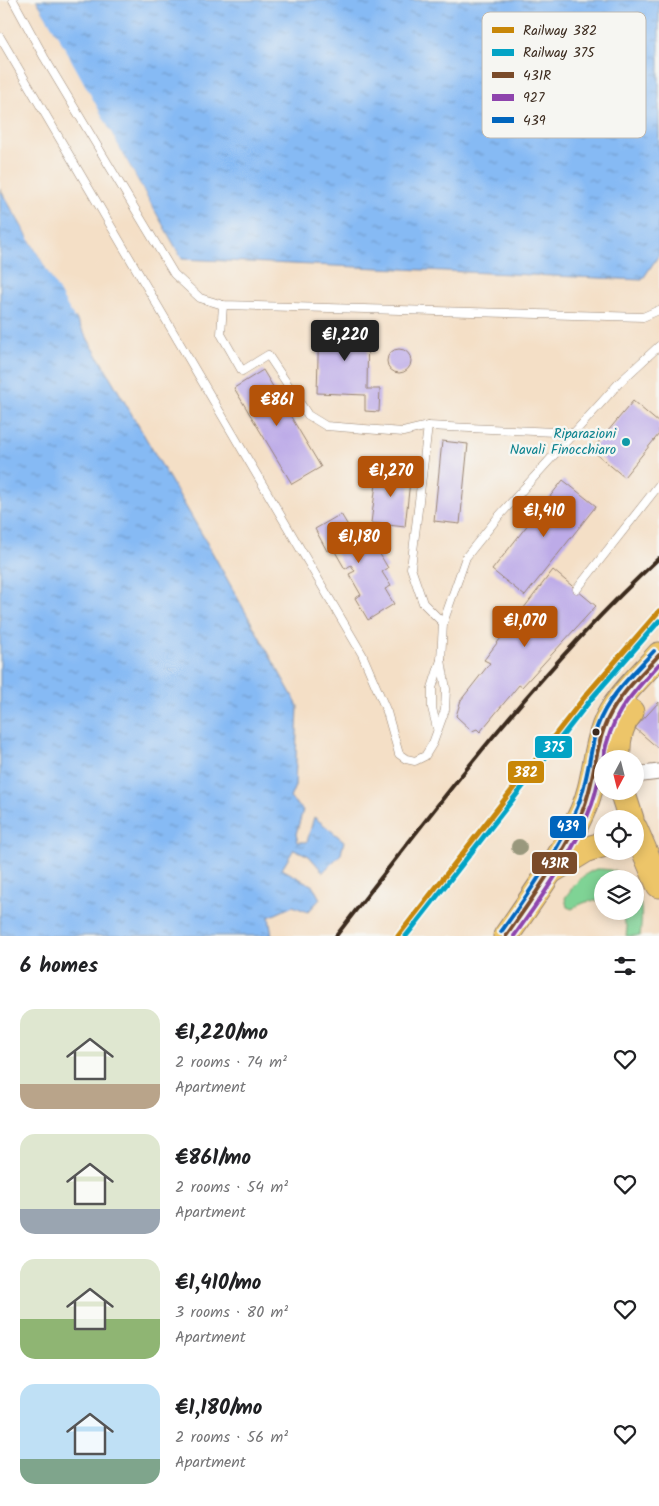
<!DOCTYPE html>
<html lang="en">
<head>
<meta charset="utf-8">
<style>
  :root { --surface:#fff; --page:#f6f6f6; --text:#202124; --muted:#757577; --accent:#b45309 }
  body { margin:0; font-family:Kalam,sans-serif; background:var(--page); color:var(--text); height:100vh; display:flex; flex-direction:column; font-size:19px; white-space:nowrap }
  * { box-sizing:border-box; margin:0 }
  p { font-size:16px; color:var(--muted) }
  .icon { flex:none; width:28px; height:28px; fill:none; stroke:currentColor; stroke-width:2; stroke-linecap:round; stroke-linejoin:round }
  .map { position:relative; height:936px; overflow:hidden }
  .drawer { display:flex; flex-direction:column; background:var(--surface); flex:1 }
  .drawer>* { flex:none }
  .needle { width:32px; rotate:187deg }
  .tools { position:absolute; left:594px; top:750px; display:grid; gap:10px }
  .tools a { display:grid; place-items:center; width:50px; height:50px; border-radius:50%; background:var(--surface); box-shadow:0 2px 12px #0003; font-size:25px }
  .price { position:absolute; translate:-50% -42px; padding:0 11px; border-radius:5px; background:var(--accent); color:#fff; font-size:16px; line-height:32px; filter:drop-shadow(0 1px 2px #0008) }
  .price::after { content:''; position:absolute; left:50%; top:30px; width:15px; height:11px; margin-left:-8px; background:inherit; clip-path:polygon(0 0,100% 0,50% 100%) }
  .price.selected { background:#222; color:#fff }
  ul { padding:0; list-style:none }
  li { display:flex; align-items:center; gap:15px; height:125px; padding:0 20px }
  li span { display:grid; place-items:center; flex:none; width:140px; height:100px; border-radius:15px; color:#555 }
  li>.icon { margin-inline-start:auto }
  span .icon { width:60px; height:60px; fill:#fffc; stroke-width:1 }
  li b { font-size:21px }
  h2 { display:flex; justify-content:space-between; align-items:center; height:60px; padding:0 20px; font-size:21px }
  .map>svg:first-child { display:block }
</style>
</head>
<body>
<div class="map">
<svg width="659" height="936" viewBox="0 0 659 936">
  <defs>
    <pattern id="water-ripples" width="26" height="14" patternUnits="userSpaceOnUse" patternTransform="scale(1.25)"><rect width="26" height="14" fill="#86baf4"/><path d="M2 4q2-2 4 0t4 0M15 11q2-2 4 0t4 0" fill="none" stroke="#6f97c5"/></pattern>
  </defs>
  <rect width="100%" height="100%" fill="#f6f6f2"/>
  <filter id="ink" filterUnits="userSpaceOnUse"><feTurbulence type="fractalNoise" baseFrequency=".02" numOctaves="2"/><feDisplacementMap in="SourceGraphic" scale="10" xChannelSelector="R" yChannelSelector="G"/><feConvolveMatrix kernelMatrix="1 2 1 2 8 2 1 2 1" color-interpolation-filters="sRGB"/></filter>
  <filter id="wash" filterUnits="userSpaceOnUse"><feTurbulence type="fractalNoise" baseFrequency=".0096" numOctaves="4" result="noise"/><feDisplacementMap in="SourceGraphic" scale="20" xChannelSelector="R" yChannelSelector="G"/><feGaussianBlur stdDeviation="1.12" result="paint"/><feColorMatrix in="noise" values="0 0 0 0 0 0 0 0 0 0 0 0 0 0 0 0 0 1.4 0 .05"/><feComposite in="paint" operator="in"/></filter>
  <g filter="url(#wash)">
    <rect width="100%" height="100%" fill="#f4dfc6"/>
    <!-- green -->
    <g fill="#7fd395" stroke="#5d7e5a">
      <path d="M 596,869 C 608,869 619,870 629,879 L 602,879 L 602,901 C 590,899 582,903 572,909 L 567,907 L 565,898 C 574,885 581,875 596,869 Z"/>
      <path d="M 635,886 C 643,899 642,921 640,936 L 626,936 L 627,928 L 619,911 L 635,911 Z"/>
    </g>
    <!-- water -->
    <g fill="url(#water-ripples)" stroke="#607289">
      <path d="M 36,0 L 659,0 L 659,255 L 642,280 L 182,259 Z"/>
      <path d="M 0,189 L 203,536 L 298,706 L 295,786 L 290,798 L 303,810 L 296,834 L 298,842 L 307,842 L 314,817 L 344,841 L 341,854 L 323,872 L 309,856 L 294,849 L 282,869 L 313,886 L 320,899 L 308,912 L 293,906 L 269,917 L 272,936 L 0,936 Z"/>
    </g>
    <!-- pier -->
    <g fill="#f4dfc6">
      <path d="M 34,0 L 36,0 L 62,43 L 181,259 L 179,260 Z"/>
      <path d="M 0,187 L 2,188 L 76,316 L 74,318 Z"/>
    </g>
    <g id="blocks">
      <!-- building -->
      <g fill="#bdabe8">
        <path d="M 319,323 L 368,324 L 367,389 L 380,389 L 379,412 L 365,411 L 365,395 L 317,393 Z"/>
        <circle cx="399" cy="361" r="12"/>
        <path d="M 263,370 L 321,467 L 292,484 L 234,388 Z"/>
        <path d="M 633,401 L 659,423 L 659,434 L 624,477 L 592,450 Z"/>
        <path d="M 442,441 L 468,444 L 460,524 L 434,521 Z"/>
        <path d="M 378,468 L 411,472 L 405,527 L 371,523 Z"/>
        <path d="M 563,480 L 596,506 L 525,596 L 492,570 Z"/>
        <path d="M 341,514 L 350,529 L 356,526 L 364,541 L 370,537 L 388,568 L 382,572 L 391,586 L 385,589 L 394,604 L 368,620 L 355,598 L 361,595 L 349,574 L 355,571 L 351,565 L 345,569 L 333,548 L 327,551 L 315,529 Z"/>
        <path d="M 553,570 L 596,606 L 522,687 L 519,685 L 480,732 L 477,729 L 472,731 L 456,716 L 461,700 L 490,663 L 484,660 Z"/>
        <path d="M 659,702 L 659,749 L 635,728 Z"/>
      </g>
    </g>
  </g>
  <g filter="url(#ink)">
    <use href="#blocks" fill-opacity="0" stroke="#988472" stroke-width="1"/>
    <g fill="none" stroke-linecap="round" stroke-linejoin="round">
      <!-- lane casing -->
      <g stroke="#988472" stroke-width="9">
        <g id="lane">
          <path d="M 13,0 L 44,57 L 174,274 L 200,298 L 223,305 L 643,317 L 659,310"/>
          <path d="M 0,37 L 362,654 L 387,712 L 399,754 L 406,759 L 415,761 L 425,756 L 433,743 L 445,710 L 446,689 L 441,660"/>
          <path d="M 223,305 L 221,334 L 242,371 L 268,355 L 308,415 L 326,426 L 403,432 L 428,426 L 575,433"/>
          <path d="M 428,426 L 411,568 L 423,603 L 443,623"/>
          <path d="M 577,589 L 659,485"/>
          <path d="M 437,728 L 432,708 L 432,688 L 441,660 L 443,623 L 466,557 L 499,516 L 619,383 L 659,346"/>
        </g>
      </g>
      <!-- street casing -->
      <g stroke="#988472" stroke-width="17">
        <path id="street" d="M 635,775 L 659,772"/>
      </g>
      <!-- primary casing -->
      <g stroke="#988472" stroke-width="27">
        <g id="primary">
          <path d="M 618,759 C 617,742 619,725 631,712"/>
          <path d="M 622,791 L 631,819"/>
          <path d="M 635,829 L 659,885"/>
          <path d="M 551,871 L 587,849 L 602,845"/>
          <path d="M 506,936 C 534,896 562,857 582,812 C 595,785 594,755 604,727 C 614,699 640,677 659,655"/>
        </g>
      </g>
      <!-- lane -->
      <use href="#lane" stroke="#fff" stroke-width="8"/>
      <!-- street -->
      <use href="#street" stroke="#fff" stroke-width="15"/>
      <!-- primary -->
      <use href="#primary" stroke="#edc569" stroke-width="25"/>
      <!-- rail -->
      <path stroke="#3b2a1e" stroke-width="4" d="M 336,936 C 437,805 538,671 659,558"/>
      <!-- bus-1 casing -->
      <g stroke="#f6f6f2" stroke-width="8">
        <path id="bus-1" d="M 506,936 C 534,896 562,857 582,812 C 594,785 594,755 604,728 C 614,699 639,677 659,655"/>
      </g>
      <!-- bus-2 casing -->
      <g stroke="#f6f6f2" stroke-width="8">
        <g id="bus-2">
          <path d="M 603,759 C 612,712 629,698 659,664"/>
          <path d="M 514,936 C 543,895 575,852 592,804 C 597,789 600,774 602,759"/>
        </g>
      </g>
      <!-- bus-3 casing -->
      <g stroke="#f6f6f2" stroke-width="8">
        <path id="bus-3" d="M 501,932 C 529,893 557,853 577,808 C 588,782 589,754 597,727 C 608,696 633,674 654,651"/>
      </g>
      <!-- bus-1 -->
      <use href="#bus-1" stroke="#7a4b2a" stroke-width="4"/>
      <!-- bus-2 -->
      <use href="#bus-2" stroke="#8e44ad" stroke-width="4"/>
      <!-- bus-3 -->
      <use href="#bus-3" stroke="#0065bd" stroke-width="4"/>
      <!-- rail-1 casing -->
      <g stroke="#f6f6f2" stroke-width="9">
        <path id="rail-1" d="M 398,936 L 587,694 L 659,611"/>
      </g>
      <!-- rail-2 casing -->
      <g stroke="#f6f6f2" stroke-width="9">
        <path id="rail-2" d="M 406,936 L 592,698 L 659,621"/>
      </g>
      <!-- rail-1 -->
      <use href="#rail-1" stroke="#c88708" stroke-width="5"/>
      <!-- rail-2 -->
      <use href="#rail-2" stroke="#03a3c5" stroke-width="5"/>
    </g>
    <!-- trees -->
    <circle fill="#99987d" cx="519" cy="847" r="8"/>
  </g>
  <!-- markers -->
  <circle fill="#0f9aa8" stroke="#f6f6f2" stroke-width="2" cx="626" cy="442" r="5"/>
  <circle fill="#3b2a1e" stroke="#f6f6f2" stroke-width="2" cx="596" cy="732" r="4.5"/>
  <g text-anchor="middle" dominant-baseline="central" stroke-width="5" stroke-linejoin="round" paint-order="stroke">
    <!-- culture labels -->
    <g font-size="14" fill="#0d838f" stroke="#f6f6f2" text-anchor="end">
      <text x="616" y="434">Riparazioni<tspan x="616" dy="16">Navali Finocchiaro</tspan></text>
    </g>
  </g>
  <!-- legend -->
  <rect x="482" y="12" width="164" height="126" rx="8" fill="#f6f6f2" stroke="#beb9b2" stroke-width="1"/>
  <rect x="492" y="27" width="22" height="6" fill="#c88708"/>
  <rect x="492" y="49" width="22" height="7" fill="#03a3c5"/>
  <rect x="492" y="72" width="22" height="6" fill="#7a4b2a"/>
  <rect x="492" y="94" width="22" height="7" fill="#8e44ad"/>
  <rect x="492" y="117" width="22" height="6" fill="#0065bd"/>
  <g font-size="14" fill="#3b2a1e">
    <text x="523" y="35">Railway 382</text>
    <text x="523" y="57">Railway 375</text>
    <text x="523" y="80">431R</text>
    <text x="523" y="102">927</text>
    <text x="523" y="125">439</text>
  </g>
  <g stroke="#f6f6f2" stroke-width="2">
    <rect x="534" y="735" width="39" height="24" rx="5" fill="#03a3c5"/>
    <rect x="507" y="760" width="38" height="24" rx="5" fill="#c88708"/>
    <rect x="549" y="815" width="38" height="24" rx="5" fill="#0065bd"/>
    <rect x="531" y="851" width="47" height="24" rx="5" fill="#7a4b2a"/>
  </g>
  <g font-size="14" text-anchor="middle" font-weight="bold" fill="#fff">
    <text x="554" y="752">375</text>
    <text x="526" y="777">382</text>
    <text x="568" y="831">439</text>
    <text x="555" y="868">431R</text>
  </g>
</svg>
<div class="tools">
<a><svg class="needle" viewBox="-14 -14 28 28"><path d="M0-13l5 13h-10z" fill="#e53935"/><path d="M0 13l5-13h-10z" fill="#757577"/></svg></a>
<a><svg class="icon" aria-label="locate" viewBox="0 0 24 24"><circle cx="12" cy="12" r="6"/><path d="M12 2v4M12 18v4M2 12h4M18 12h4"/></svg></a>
<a><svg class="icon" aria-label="layers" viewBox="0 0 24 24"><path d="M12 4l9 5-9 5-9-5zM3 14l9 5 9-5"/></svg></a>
</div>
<b class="price selected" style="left:345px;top:362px">€1,220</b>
<b class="price" style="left:277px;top:427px">€861</b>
<b class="price" style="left:391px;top:498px">€1,270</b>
<b class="price" style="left:544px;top:538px">€1,410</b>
<b class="price" style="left:359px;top:564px">€1,180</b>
<b class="price" style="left:525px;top:648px">€1,070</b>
</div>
<section class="drawer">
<h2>6 homes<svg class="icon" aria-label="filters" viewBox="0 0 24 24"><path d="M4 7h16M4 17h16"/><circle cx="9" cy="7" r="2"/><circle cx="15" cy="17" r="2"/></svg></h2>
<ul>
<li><span style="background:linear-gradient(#dfe7d0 75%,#b9a48a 0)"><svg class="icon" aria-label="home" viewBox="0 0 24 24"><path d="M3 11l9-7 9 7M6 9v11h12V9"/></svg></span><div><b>€1,220/mo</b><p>2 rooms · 74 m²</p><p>Apartment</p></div><svg class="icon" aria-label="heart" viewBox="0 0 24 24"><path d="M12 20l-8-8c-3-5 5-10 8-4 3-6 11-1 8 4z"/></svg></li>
<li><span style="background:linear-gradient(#dfe7d0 75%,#9aa5b1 0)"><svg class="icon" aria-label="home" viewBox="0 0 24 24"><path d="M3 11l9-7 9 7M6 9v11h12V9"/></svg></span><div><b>€861/mo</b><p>2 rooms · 54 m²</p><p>Apartment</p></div><svg class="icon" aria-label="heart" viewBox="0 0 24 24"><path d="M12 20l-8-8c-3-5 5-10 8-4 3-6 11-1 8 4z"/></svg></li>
<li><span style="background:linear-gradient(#dfe7d0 60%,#8fb573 0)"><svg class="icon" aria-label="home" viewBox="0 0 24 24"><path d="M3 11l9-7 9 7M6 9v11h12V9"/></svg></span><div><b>€1,410/mo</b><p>3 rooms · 80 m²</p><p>Apartment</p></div><svg class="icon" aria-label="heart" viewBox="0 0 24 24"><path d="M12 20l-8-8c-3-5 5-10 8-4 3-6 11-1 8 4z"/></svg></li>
<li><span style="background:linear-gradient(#bfe0f5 75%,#7fa58c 0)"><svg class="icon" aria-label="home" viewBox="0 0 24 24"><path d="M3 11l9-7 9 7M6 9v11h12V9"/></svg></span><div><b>€1,180/mo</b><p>2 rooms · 56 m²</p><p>Apartment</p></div><svg class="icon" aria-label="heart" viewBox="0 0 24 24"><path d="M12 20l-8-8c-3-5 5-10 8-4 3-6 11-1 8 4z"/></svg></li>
</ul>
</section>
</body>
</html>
